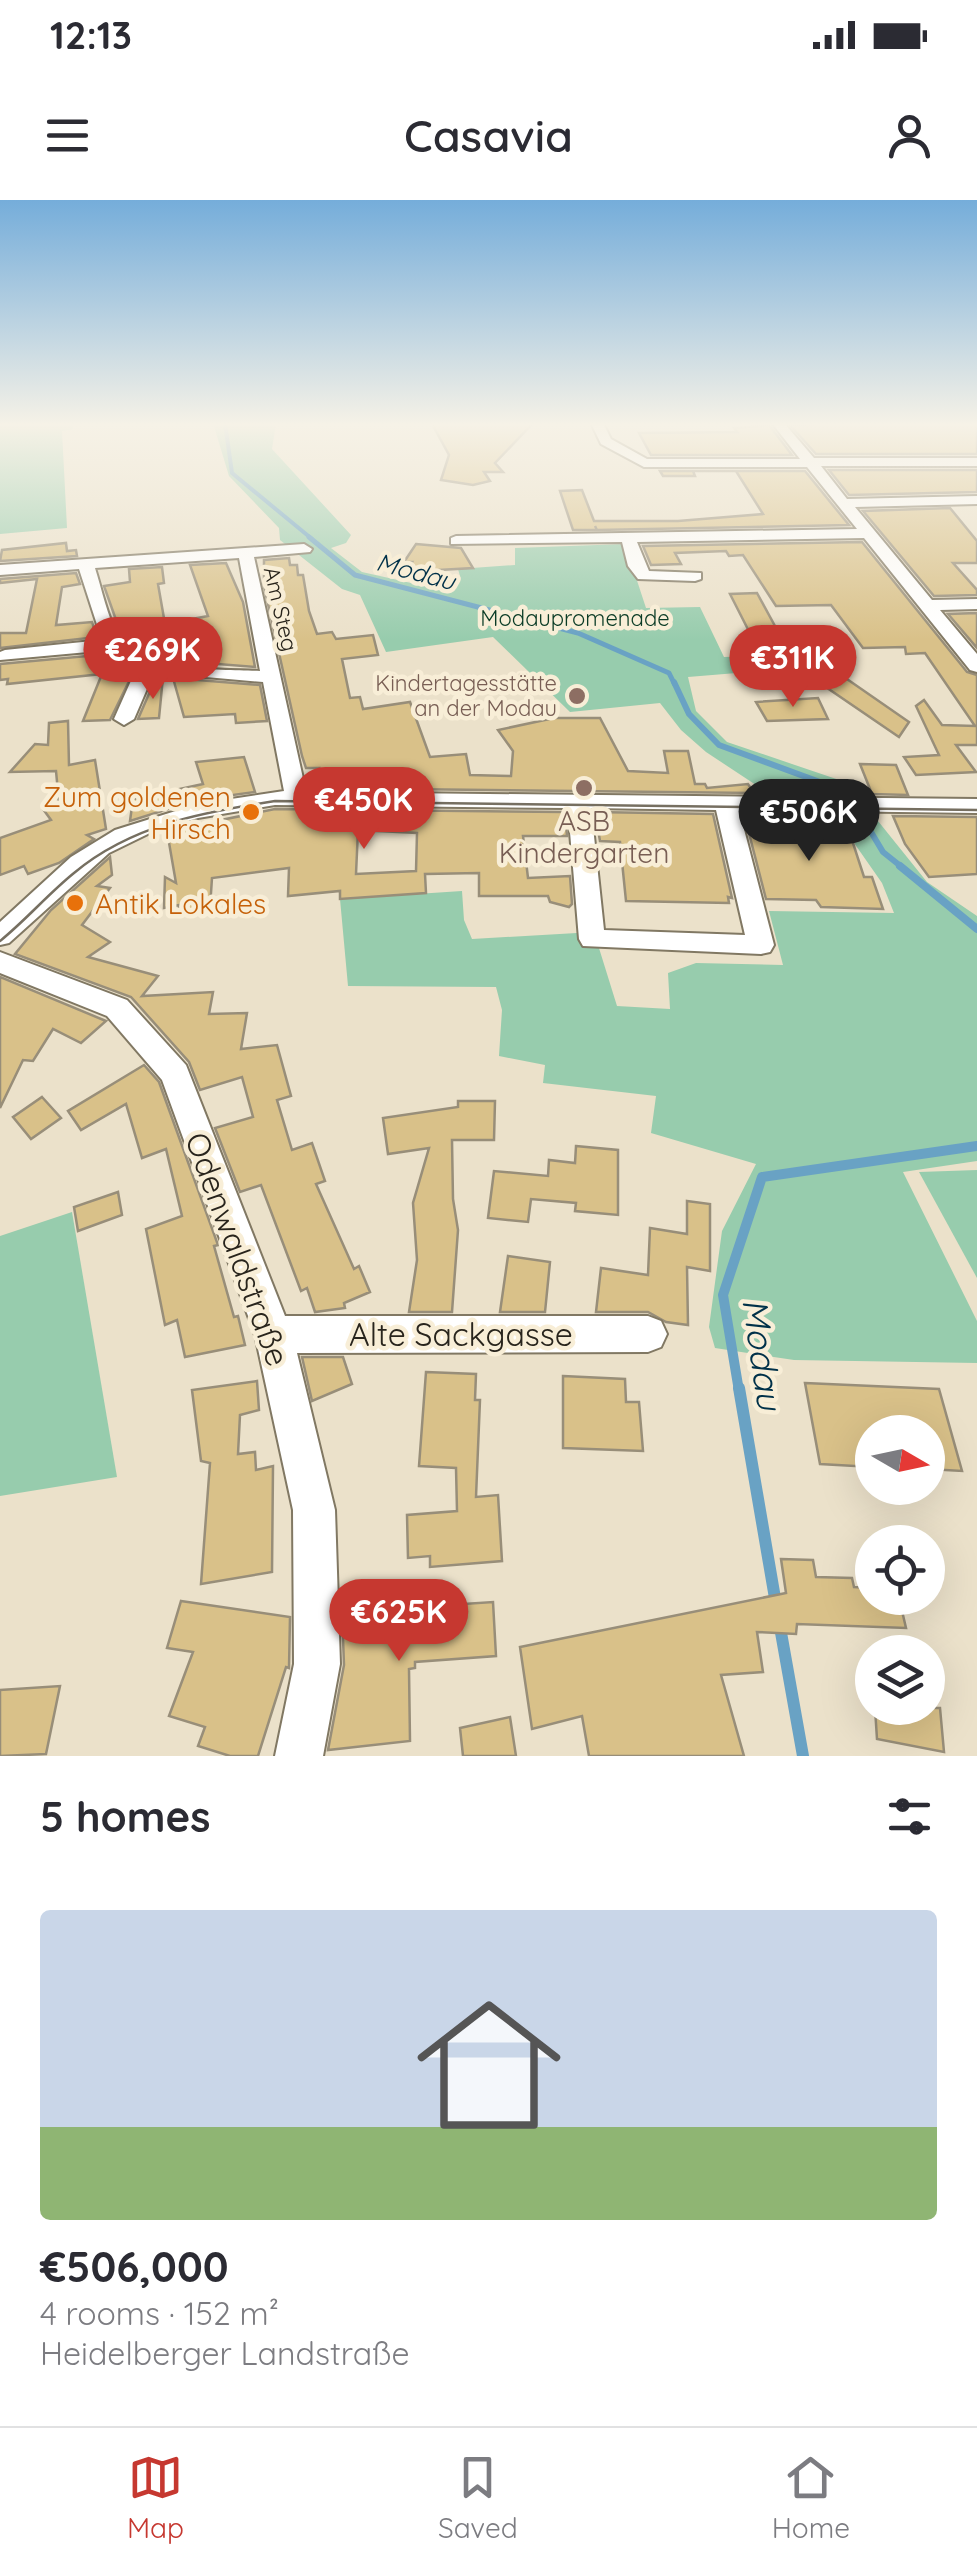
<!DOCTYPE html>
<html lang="en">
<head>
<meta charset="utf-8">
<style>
  :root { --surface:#fff; --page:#f7f7f7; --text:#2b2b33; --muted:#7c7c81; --line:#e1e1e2; --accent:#c63830 }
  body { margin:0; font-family:Quicksand,sans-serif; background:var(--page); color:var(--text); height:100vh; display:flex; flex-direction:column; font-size:38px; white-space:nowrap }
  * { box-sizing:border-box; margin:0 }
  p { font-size:32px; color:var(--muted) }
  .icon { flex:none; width:55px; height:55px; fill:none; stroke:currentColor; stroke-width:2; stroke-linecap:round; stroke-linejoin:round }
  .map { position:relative; height:1556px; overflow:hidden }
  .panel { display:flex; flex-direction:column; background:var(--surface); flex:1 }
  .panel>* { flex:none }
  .needle { width:65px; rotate:99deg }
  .fabs { position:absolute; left:855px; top:1215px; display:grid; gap:20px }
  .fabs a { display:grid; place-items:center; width:90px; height:90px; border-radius:50%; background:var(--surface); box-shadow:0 10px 40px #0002; font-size:50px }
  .price { position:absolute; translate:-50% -85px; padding:0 22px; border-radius:35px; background:var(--accent); color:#fff; font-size:32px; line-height:65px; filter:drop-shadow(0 2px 5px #0008) }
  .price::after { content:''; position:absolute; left:50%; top:60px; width:30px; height:22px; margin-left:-15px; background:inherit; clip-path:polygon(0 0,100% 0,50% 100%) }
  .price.on { background:#222; color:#fff }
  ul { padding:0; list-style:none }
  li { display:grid; align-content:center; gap:20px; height:530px; padding:0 40px }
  li span { display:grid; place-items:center; height:310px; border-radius:10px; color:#555 }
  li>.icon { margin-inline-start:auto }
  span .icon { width:180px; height:180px; fill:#fffc; stroke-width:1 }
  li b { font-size:42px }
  h2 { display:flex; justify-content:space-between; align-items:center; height:120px; padding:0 40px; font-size:42px }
  .status { display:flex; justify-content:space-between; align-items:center; height:70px; padding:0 50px; background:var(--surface); direction:ltr }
  .status svg { height:28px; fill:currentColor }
  header { display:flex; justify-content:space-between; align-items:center; height:130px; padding:0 40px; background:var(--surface); font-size:45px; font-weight:600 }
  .tabs { display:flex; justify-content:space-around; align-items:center; height:140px; border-top:2px solid var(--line); background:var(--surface); font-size:28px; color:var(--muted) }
  .tabs a { display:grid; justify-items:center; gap:5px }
  .tabs .on { color:var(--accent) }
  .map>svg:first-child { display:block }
</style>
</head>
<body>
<div class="status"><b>12:13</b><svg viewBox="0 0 49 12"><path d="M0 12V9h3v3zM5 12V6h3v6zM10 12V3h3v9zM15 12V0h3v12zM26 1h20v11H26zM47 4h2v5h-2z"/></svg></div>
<header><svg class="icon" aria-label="menu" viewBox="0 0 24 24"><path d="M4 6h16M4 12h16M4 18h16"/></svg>Casavia<svg class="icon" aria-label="person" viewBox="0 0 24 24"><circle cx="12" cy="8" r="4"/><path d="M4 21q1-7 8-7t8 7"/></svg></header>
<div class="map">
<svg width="977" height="1556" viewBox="0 0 977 1556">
  <rect width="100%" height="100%" fill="#ebe1ca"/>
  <!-- green -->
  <g fill="#97ccad">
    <path d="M 0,223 L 71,223 L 73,229 L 62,231 L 67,328 L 0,334 Z"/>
    <path d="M 213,223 L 276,223 L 272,249 L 351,335 L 346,343 L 331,348 L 362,372 L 438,389 L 460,376 L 458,369 L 515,365 L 515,348 L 625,344 L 646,408 L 700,407 L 724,457 L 792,455 L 799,468 L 688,477 L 696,511 L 727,542 L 857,586 L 868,597 L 767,598 L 762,589 L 706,552 L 681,530 L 660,503 L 570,512 L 493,437 L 386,452 L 360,395 L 342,389 L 280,340 L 279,328 L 229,276 Z"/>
    <path d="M 851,613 L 874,616 L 927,682 L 977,716 L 977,961 L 903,972 L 977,1121 L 977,1163 L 794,1160 L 715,1148 L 709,1127 L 722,1031 L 756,964 L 651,933 L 656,896 L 543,883 L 545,865 L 499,856 L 502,810 L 496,787 L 348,786 L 340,699 L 462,691 L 464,720 L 472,739 L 594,732 L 617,806 L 670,809 L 668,773 L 696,763 L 783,765 L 769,711 L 894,713 L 882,683 L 852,640 L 830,639 L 823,619 Z"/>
    <path d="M 977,970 L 977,1078 L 919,972 Z"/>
    <path d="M 72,1012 L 117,1277 L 0,1296 L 0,1036 Z"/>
  </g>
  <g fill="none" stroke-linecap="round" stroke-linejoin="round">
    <!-- stream-far5 -->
    <path stroke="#69a2c4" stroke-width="4" d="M 225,223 L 232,273 L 312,339"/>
    <!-- stream-far4 -->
    <path stroke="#69a2c4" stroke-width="5" d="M 309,337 L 355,375 L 578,433 L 669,473 L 675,485"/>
    <!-- stream-far3 -->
    <path stroke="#69a2c4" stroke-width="6" d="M 674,482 L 689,514 L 719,545 L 847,592 L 883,652 L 903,668"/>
    <!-- stream-far2 -->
    <path stroke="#69a2c4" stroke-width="8" d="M 900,666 L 977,729"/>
    <!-- stream-far1 -->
    <path stroke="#69a2c4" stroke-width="10" d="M 739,1191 L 723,1095 L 762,977 L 977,946"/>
    <!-- stream -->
    <g stroke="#69a2c4" stroke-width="12">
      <path d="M 739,1188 L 776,1404"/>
      <path d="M 780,1427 L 803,1556"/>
    </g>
  </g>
  <!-- building -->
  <g fill="#d9c189" stroke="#988e79" stroke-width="2.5" fill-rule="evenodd">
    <path d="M 431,222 L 534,222 L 495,263 L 503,272 L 484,272 L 490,281 L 473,285 L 441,280 L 449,255 Z"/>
    <path d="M 881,222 L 977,222 L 977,254 L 816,254 L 790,225 Z"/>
    <path d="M 769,225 L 792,255 L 651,255 L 639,233 L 737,232 L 734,228 Z"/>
    <path d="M 829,270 L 977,270 L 977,292 L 849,295 Z"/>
    <path d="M 660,271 L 805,271 L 849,325 L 597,330 L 595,326 L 597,330 L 573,330 L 560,291 L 582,290 L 594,321 L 678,321 L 763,314 L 736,271 L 693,271 L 695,276 L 663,276 Z"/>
    <path d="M 950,308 L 977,341 L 977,363 L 953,363 L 977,390 L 977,395 L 934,396 L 863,311 Z"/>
    <path d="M 862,342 L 967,472 L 977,475 L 977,545 L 956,545 L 976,572 L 916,575 L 904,557 L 939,555 L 916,506 L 924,500 L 942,525 L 975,526 L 925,453 L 906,454 L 905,447 L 863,448 L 831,405 L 776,406 L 743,355 L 729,356 L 726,351 L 675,353 L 681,364 L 651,365 L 643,346 Z"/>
    <path d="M 66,343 L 67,351 L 76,350 L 77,356 L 0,361 L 2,350 Z"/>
    <path d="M 416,344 L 461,348 L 473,368 L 439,370 L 435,377 L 404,374 L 412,362 L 404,362 Z"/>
    <path d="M 289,358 L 290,365 L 297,365 L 298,375 L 303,375 L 309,411 L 317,434 L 332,432 L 336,439 L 373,435 L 378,455 L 342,459 L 350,498 L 360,497 L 363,509 L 410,502 L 430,557 L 466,554 L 470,575 L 511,576 L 513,551 L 498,530 L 554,518 L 600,518 L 628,571 L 668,573 L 664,551 L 688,551 L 695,584 L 705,584 L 707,588 L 748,584 L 754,593 L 312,588 L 319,568 L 306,568 L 302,556 L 264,386 L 264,360 Z"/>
    <path d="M 226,363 L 243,402 L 255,467 L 168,460 L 166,450 L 164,459 L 131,445 L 121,434 L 104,386 L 130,382 L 129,369 L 162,367 L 164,383 L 158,384 L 165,424 L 208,416 L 190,365 Z"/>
    <path d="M 76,373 L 80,384 L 62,387 L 56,425 L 92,422 L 97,437 L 0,448 L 0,433 L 26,433 L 37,379 L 0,383 L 0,379 Z"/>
    <path d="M 757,393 L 788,450 L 759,451 L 730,394 Z"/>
    <path d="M 977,413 L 977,448 L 948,414 Z"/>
    <path d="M 109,454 L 135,469 L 110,520 L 83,521 L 102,474 L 7,484 L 8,479 L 0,480 L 0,464 Z"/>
    <path d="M 163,477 L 159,518 L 138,519 L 155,480 Z"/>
    <path d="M 844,477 L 909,522 L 899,537 L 817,481 Z"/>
    <path d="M 173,478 L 260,485 L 267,521 L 236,523 L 235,514 L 184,517 Z"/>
    <path d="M 818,498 L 828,519 L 767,521 L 756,502 Z"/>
    <path d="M 68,521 L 69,565 L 95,560 L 106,629 L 87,635 L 94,639 L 59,663 L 28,674 L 24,666 L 0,675 L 0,638 L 51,620 L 43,609 L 59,603 L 56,571 L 10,572 L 35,544 L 48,545 L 49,523 Z"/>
    <path d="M 244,557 L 255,592 L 197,600 L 130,621 L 133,599 L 203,584 L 196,562 Z"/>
    <path d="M 860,564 L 896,565 L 908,595 L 872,594 Z"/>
    <path d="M 275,609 L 565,612 L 567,636 L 523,636 L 528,678 L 570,676 L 572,704 L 569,707 L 550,702 L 548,696 L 479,696 L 479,673 L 425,674 L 426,693 L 340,699 L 340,691 L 288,696 L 289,668 L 212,678 L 210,708 L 179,713 L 179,705 L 164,708 L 165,677 L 176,683 L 167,631 ZM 358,630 L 417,633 L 416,671 L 356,674 Z"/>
    <path d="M 595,612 L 713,614 L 732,698 L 728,697 L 729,703 L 626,701 L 620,642 L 600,641 Z"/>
    <path d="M 744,614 L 823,619 L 830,639 L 852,640 L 864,677 L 872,677 L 883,709 L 821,707 L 816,700 L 766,699 Z"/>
    <path d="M 893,616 L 977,617 L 977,674 L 929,677 L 905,644 Z"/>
    <path d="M 110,657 L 112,675 L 97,686 L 110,688 L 82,725 L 110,742 L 88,757 L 158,776 L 142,796 L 213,792 L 209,814 L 247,813 L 241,849 L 277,845 L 291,896 L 277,900 L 292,950 L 312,943 L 325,981 L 316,984 L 354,1069 L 359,1066 L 370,1092 L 344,1103 L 345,1108 L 315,1112 L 307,1088 L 301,1091 L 261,985 L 240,992 L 215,928 L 253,917 L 242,877 L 200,890 L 189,862 L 131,797 L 15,754 L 51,710 Z"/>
    <path d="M 0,777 L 106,821 L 81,843 L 53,829 L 33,861 L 23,860 L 0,908 Z"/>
    <path d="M 144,865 L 159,882 L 218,1045 L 214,1046 L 234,1117 L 238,1116 L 245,1145 L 185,1157 L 177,1120 L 165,1125 L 146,1029 L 182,1016 L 166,949 L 142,958 L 126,904 L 81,930 L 68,911 Z"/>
    <path d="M 42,897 L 61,918 L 31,939 L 13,917 Z"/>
    <path d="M 458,901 L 495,901 L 494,940 L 452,940 L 453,999 L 458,1030 L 452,1112 L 409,1112 L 417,1060 L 413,1003 L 429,948 L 388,954 L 383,918 L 458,907 Z"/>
    <path d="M 576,946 L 618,950 L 618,1015 L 575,1011 L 576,1003 L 531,999 L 528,1022 L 488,1018 L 494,971 L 548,976 L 549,960 L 575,963 Z"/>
    <path d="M 118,992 L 122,1015 L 78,1031 L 74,1007 Z"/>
    <path d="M 687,1001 L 710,1004 L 710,1071 L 687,1067 L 688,1125 L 666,1122 L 648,1112 L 596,1112 L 601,1068 L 648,1075 L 650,1028 L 687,1034 Z"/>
    <path d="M 508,1056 L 550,1062 L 545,1112 L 500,1112 Z"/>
    <path d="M 302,1157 L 343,1157 L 352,1184 L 312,1201 Z"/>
    <path d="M 426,1172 L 476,1174 L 475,1200 L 480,1200 L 476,1297 L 498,1295 L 502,1361 L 430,1367 L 430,1356 L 408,1358 L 407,1315 L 457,1311 L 456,1268 L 419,1266 Z"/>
    <path d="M 563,1176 L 625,1179 L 626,1202 L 639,1202 L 643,1251 L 563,1248 Z"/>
    <path d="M 257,1181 L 259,1210 L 240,1215 L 238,1254 L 255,1252 L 256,1270 L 273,1266 L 272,1372 L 201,1384 L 210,1263 L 201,1261 L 192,1190 Z"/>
    <path d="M 805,1183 L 939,1189 L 962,1271 L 928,1269 L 928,1232 L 872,1232 L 872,1267 L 820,1264 Z"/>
    <path d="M 781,1359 L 813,1360 L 816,1377 L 852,1378 L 854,1387 L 872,1388 L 872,1398 L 899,1398 L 906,1428 L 797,1424 L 796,1434 L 757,1432 L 763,1472 L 721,1475 L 744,1556 L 589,1556 L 582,1516 L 532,1529 L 520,1447 L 786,1393 Z"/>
    <path d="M 181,1401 L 290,1417 L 289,1468 L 286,1467 L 258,1556 L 230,1556 L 198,1546 L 205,1527 L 169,1516 L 193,1452 L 167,1448 Z"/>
    <path d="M 493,1402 L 496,1456 L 415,1462 L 415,1468 L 409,1469 L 410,1541 L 328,1550 L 344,1465 L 342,1412 Z"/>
    <path d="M 60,1486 L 46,1554 L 0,1556 L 0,1490 Z"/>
    <path d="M 875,1508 L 940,1508 L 944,1552 L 877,1539 Z"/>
    <path d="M 510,1517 L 516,1556 L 463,1556 L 460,1528 Z"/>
  </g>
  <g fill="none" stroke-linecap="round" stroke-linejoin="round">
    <!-- minor casing -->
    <g stroke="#817863" stroke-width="4">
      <g id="minor">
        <path d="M 591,223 L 603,223 L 611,239 L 647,259 L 800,259 L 772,223 L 784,223 L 814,258 L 977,258 L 977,266 L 821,266 L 847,299 L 977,296 L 977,304 L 855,307 L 932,400 L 977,399 L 977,409 L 940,410 L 977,454 L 977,472 L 970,470 L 864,338 L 637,342 L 649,371 L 701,373 L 701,379 L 695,381 L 638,379 L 628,366 L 622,342 L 451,344 L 451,338 L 456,336 L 857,329 L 807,267 L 644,267 L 601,244 Z"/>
        <path d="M 304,344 L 312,349 L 310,352 L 254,357 L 306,592 L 977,599 L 977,613 L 739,610 L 774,745 L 770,752 L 761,754 L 583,746 L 579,739 L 568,608 L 275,605 L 198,618 L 156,630 L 109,653 L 9,743 L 0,745 L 0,722 L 71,657 L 115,630 L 198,604 L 284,591 L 263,482 L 161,473 L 152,477 L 134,519 L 124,525 L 114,519 L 134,474 L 141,468 L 110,450 L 0,460 L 0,452 L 5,450 L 102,440 L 79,369 L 0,375 L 0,365 ZM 239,358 L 260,471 C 223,469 140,473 118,436 C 107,416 102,390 95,368 ZM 591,608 L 716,610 L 745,735 L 604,730 Z"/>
        <path d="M 0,752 L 127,800 L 186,865 L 285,1116 L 648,1116 L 661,1121 L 667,1134 L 661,1147 L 648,1152 L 297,1153 L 335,1310 L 340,1464 L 323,1556 L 275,1556 L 294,1464 L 293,1310 L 255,1135 L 162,880 L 107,816 L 0,773 Z"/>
      </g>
    </g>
    <!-- minor -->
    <use href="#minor" fill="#fff" fill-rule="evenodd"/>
    <!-- tram -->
    <path stroke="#766f61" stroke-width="2.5" d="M 0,741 C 26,720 48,694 74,673 C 131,625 204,612 275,601 L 977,610"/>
  </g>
  <!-- sky -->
  <linearGradient id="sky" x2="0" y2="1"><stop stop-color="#75adda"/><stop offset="0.51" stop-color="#f6f2e7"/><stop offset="1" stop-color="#f6f2e7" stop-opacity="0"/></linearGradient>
  <rect width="977" height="440" fill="url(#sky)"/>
  <!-- markers -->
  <g fill="#8d6e63" stroke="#f8eed7" stroke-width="4">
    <circle cx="577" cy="496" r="10"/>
    <circle cx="584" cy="588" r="10"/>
  </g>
  <g fill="#e8710a" stroke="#f8eed7" stroke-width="4">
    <circle cx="251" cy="612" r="10"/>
    <circle cx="75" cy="703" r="10"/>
  </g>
  <g text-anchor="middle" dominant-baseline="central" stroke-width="9" stroke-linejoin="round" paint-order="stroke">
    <!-- far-street labels -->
    <g font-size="22" fill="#28241c" stroke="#f8eed7">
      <text transform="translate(281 409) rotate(77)">Am Steg</text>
    </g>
    <!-- far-park labels -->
    <g font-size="22" fill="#0a3b25" stroke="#f8eed7">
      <text x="575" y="418">Modaupromenade</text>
    </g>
    <!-- far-education labels -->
    <g font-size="22" fill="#785e54" stroke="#f8eed7" text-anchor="end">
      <text x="557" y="483">Kindertagesstätte<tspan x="557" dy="25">an der Modau</tspan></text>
    </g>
    <!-- far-water labels -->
    <g font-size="25" font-style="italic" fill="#003149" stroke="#f8eed7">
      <text transform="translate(416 371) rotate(15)">Modau</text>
    </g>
    <!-- food labels -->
    <g font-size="28" fill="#c56008" stroke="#f8eed7" text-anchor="end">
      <text x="231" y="596">Zum goldenen<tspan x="231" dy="32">Hirsch</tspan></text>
      <text x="95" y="703" text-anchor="start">Antik Lokales</text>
    </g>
    <!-- education labels -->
    <g font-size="28" fill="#785e54" stroke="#f8eed7">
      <text x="584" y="620">ASB<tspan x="584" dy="32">Kindergarten</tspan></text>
    </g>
    <!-- near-street labels -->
    <g font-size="32" fill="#28241c" stroke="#f8eed7">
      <text transform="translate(238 1049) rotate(70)">Odenwaldstraße</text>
      <text x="461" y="1134">Alte Sackgasse</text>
    </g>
    <!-- near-water labels -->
    <g font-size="35" font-style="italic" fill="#003149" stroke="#f8eed7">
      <text transform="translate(763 1154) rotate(82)">Modau</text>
    </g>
  </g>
</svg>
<div class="fabs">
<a><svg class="needle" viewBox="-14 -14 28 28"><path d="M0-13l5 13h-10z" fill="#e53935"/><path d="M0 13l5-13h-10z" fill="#7c7c81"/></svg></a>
<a><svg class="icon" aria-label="locate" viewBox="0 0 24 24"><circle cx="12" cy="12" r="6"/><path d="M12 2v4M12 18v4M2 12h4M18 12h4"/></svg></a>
<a><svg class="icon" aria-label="layers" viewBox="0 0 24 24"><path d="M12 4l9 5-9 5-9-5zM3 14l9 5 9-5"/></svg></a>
</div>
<b class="price" style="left:153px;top:502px">€269K</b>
<b class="price" style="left:793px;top:510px">€311K</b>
<b class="price" style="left:364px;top:652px">€450K</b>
<b class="price on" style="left:809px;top:664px">€506K</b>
<b class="price" style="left:399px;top:1464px">€625K</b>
</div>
<section class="panel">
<h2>5 homes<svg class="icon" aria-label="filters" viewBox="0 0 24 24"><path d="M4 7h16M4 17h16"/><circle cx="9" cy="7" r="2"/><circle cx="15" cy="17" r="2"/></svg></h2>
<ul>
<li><span style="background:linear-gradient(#c9d6e8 70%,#8fb573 0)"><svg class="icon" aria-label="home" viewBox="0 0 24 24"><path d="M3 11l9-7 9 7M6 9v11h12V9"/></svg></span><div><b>€506,000</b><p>4 rooms · 152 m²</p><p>Heidelberger Landstraße</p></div></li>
</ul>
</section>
<nav class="tabs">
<a class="on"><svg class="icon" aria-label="map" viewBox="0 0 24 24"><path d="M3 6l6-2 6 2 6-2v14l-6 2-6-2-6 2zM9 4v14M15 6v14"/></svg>Map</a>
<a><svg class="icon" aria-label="saved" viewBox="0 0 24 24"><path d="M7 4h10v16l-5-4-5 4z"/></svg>Saved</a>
<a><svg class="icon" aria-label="home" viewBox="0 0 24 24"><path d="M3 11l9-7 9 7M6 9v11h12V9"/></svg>Home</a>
</nav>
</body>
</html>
